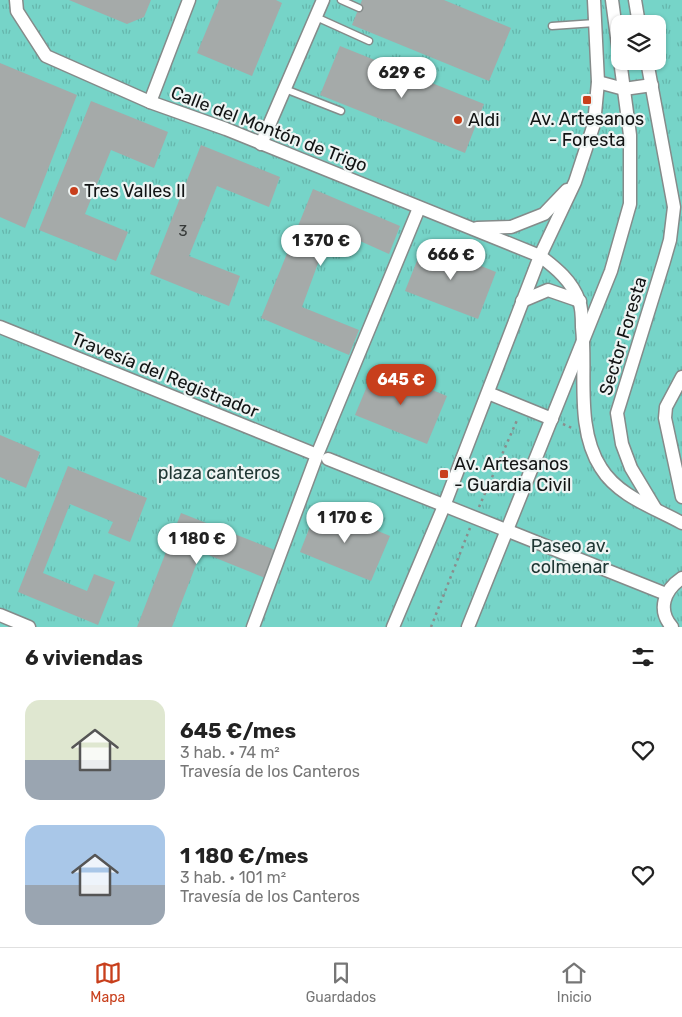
<!DOCTYPE html>
<html lang="es">
<head>
<meta charset="utf-8">
<style>
  :root { --surface:#fff; --page:#f6f6f6; --text:#222; --muted:#767676; --line:#e0e0e0; --accent:#c83f1c }
  body { margin:0; font-family:Rubik,sans-serif; background:var(--page); color:var(--text); height:100vh; display:flex; flex-direction:column; font-size:19px; white-space:nowrap }
  * { box-sizing:border-box; margin:0 }
  p { font-size:16px; color:var(--muted) }
  .icon { flex:none; width:28px; height:28px; fill:none; stroke:currentColor; stroke-width:2; stroke-linecap:round; stroke-linejoin:round }
  .map { position:relative; height:627px; overflow:hidden }
  .drawer { display:flex; flex-direction:column; background:var(--surface); flex:1 }
  .drawer>* { flex:none }
  .controls { position:absolute; left:611px; top:15px; display:grid; gap:10px }
  .controls a { display:grid; place-items:center; width:55px; height:55px; border-radius:10px; background:var(--surface); box-shadow:0 1px 4px #0004; font-size:25px }
  .price { position:absolute; translate:-50% -42px; padding:0 11px; border-radius:18px; background:#fff; color:#222; font-size:16px; line-height:32px; filter:drop-shadow(0 1px 2px #0008) }
  .price::after { content:''; position:absolute; left:50%; top:30px; width:15px; height:11px; margin-left:-8px; background:inherit; clip-path:polygon(0 0,100% 0,50% 100%) }
  .price.active { background:var(--accent); color:#fff }
  ul { padding:0; list-style:none }
  li { display:flex; align-items:center; gap:15px; height:125px; padding:0 25px }
  li span { display:grid; place-items:center; flex:none; width:140px; height:100px; border-radius:15px; color:#555 }
  li>.icon { margin-inline-start:auto }
  span .icon { width:60px; height:60px; fill:#fffc; stroke-width:1 }
  li b { font-size:21px }
  h2 { display:flex; justify-content:space-between; align-items:center; height:60px; padding:0 25px; font-size:21px }
  .dock { display:flex; justify-content:space-around; align-items:center; height:70px; border-top:1px solid var(--line); background:var(--surface); font-size:14px; color:var(--muted) }
  .dock a { display:grid; justify-items:center; gap:2px }
  .dock .active { color:var(--accent) }
  .map>svg:first-child { display:block }
</style>
</head>
<body>
<div class="map">
<svg width="682" height="627" viewBox="0 0 682 627">
  <defs>
    <pattern id="park-tufts" width="24" height="20" patternUnits="userSpaceOnUse" patternTransform="scale(1.25)"><rect width="24" height="20" fill="#76d4c8"/><path d="M3 7l-1-3M5 7V3M7 7l1-3M15 17l-1-3M17 17v-4M19 17l1-3" fill="none" stroke="#65b5ab"/></pattern>
  </defs>
  <rect width="100%" height="100%" fill="#e1e7e6"/>
  <!-- park -->
  <path fill="url(#park-tufts)" fill-rule="evenodd" d="M 0,0 L 682,0 L 682,627 L 0,627 ZM 620,24 L 658,24 L 658,61 L 620,61 Z"/>
  <!-- building -->
  <g fill="#a5aaa9">
    <path d="M 69,0 L 151,0 L 144,17 L 127,24 Z"/>
    <path d="M 219,0 L 276,0 L 282,3 L 252,76 L 197,53 Z"/>
    <path d="M 362,0 L 444,0 L 511,28 L 489,81 L 352,25 Z"/>
    <path d="M 340,46 L 484,104 L 465,153 L 320,95 Z"/>
    <path d="M 0,63 L 77,95 L 25,228 L 0,217 Z"/>
    <path d="M 91,101 L 168,132 L 154,168 L 111,150 L 85,214 L 128,232 L 116,261 L 39,230 Z"/>
    <path d="M 201,145 L 280,177 L 269,207 L 217,186 L 189,256 L 240,276 L 229,306 L 150,274 Z"/>
    <path d="M 313,189 L 400,226 L 389,254 L 331,228 L 302,307 L 359,330 L 349,355 L 261,318 Z"/>
    <path d="M 424,243 L 496,272 L 478,319 L 405,291 Z"/>
    <path d="M 375,367 L 447,396 L 427,444 L 355,415 Z"/>
    <path d="M 0,435 L 40,452 L 26,488 L 0,477 Z"/>
    <path d="M 68,466 L 147,498 L 130,542 L 108,533 L 113,522 L 70,504 L 43,573 L 87,591 L 94,574 L 115,582 L 98,625 L 18,592 Z"/>
    <path d="M 318,506 L 390,536 L 371,581 L 300,552 Z"/>
    <path d="M 181,513 L 275,550 L 265,578 L 201,552 L 172,627 L 137,627 Z"/>
  </g>
  <g fill="none" stroke-linecap="round" stroke-linejoin="round">
    <!-- lane casing -->
    <g stroke="#858b8a" stroke-width="9">
      <g id="lane">
        <path d="M 341,0 L 359,8"/>
        <path d="M 316,17 L 369,41"/>
        <path d="M 552,26 L 595,23"/>
        <path d="M 285,89 L 341,111"/>
        <path d="M 570,138 L 587,146"/>
      </g>
    </g>
    <!-- street casing -->
    <g stroke="#858b8a" stroke-width="15">
      <g id="street">
        <path d="M 16,0 L 17,11 L 46,56 L 150,102 L 226,129 L 540,256 C 556,268 572,281 579,301 C 582,308 582,319 582,327 C 587,372 575,428 601,468 C 618,496 655,508 682,523"/>
        <path d="M 635,0 L 639,24"/>
        <path d="M 647,61 L 674,207 L 670,240 L 664,261 L 617,413 L 622,444 L 631,468 L 655,508"/>
        <path d="M 598,82 L 624,89 L 652,85"/>
        <path d="M 150,102 L 189,0"/>
        <path d="M 261,144 L 323,0"/>
        <path d="M 477,228 L 511,227 L 544,214 L 567,190"/>
        <path d="M 522,301 L 548,290 L 580,301"/>
        <path d="M 0,327 L 317,455"/>
        <path d="M 682,377 L 666,407 L 665,418 L 682,497"/>
        <path d="M 488,393 L 552,419"/>
        <path d="M 328,459 L 666,594"/>
        <path d="M 0,615 L 29,627"/>
        <path d="M 253,627 L 317,455 L 419,208"/>
        <path d="M 393,627 L 444,506 L 540,256 L 575,182 L 594,124 L 598,82 L 594,0"/>
        <path d="M 468,627 L 611,271 L 630,204 L 630,135 L 612,0"/>
        <path d="M 672,627 C 657,610 664,590 682,578"/>
      </g>
    </g>
    <!-- path -->
    <g stroke="#898e8d" stroke-width="2.5" stroke-dasharray="2.5 4" stroke-linecap="butt">
      <path d="M 563,424 L 574,429"/>
      <path d="M 479,507 L 518,418"/>
      <path d="M 431,627 L 470,528"/>
    </g>
    <!-- lane -->
    <use href="#lane" stroke="#fff" stroke-width="6"/>
    <!-- street -->
    <use href="#street" stroke="#fff" stroke-width="12"/>
  </g>
  <!-- markers -->
  <g fill="#c83f1c" stroke="#eef4f3" stroke-width="2">
    <rect x="582" y="95" width="10" height="10" rx="2.5"/>
    <circle cx="458" cy="120" r="5"/>
    <circle cx="74" cy="191" r="5"/>
    <rect x="439" y="469" width="10" height="10" rx="2.5"/>
  </g>
  <g text-anchor="middle" dominant-baseline="central" stroke-width="4.5" stroke-linejoin="round" paint-order="stroke">
    <!-- number labels -->
    <g font-size="15" fill="#373a39">
      <text x="183" y="231">3</text>
    </g>
    <!-- poi labels -->
    <g font-size="18" fill="#121414" stroke="#eef4f3" text-anchor="start">
      <text x="587" y="119" text-anchor="middle">Av. Artesanos<tspan x="587" dy="21">- Foresta</tspan></text>
      <text x="468" y="120">Aldi</text>
      <text x="84" y="191">Tres Valles II</text>
      <text x="454" y="464">Av. Artesanos<tspan x="454" dy="21">- Guardia Civil</tspan></text>
    </g>
    <!-- street labels -->
    <g font-size="18" fill="#121414" stroke="#eef4f3">
      <text transform="translate(269 129) rotate(21)">Calle del Montón de Trigo</text>
      <text transform="translate(623 336) rotate(-73)">Sector Foresta</text>
      <text transform="translate(165 375) rotate(22)">Travesía del Registrador</text>
    </g>
    <!-- park labels -->
    <g font-size="18" fill="#203734" stroke="#eef4f3">
      <text x="219" y="473">plaza canteros</text>
      <text x="570" y="546">Paseo av.<tspan x="570" dy="21">colmenar</tspan></text>
    </g>
  </g>
</svg>
<div class="controls">
<a><svg class="icon" aria-label="layers" viewBox="0 0 24 24"><path d="M12 4l9 5-9 5-9-5zM3 14l9 5 9-5"/></svg></a>
</div>
<b class="price" style="left:402px;top:99px">629 €</b>
<b class="price" style="left:321px;top:267px">1 370 €</b>
<b class="price" style="left:451px;top:281px">666 €</b>
<b class="price active" style="left:401px;top:406px">645 €</b>
<b class="price" style="left:345px;top:544px">1 170 €</b>
<b class="price" style="left:197px;top:565px">1 180 €</b>
</div>
<section class="drawer">
<h2>6 viviendas<svg class="icon" aria-label="filters" viewBox="0 0 24 24"><path d="M4 7h16M4 17h16"/><circle cx="9" cy="7" r="2"/><circle cx="15" cy="17" r="2"/></svg></h2>
<ul>
<li><span style="background:linear-gradient(#dfe7d0 60%,#9aa5b1 0)"><svg class="icon" aria-label="home" viewBox="0 0 24 24"><path d="M3 11l9-7 9 7M6 9v11h12V9"/></svg></span><div><b>645 €/mes</b><p>3 hab. · 74 m²</p><p>Travesía de los Canteros</p></div><svg class="icon" aria-label="heart" viewBox="0 0 24 24"><path d="M12 20l-8-8c-3-5 5-10 8-4 3-6 11-1 8 4z"/></svg></li>
<li><span style="background:linear-gradient(#a9c7e8 60%,#9aa5b1 0)"><svg class="icon" aria-label="home" viewBox="0 0 24 24"><path d="M3 11l9-7 9 7M6 9v11h12V9"/></svg></span><div><b>1 180 €/mes</b><p>3 hab. · 101 m²</p><p>Travesía de los Canteros</p></div><svg class="icon" aria-label="heart" viewBox="0 0 24 24"><path d="M12 20l-8-8c-3-5 5-10 8-4 3-6 11-1 8 4z"/></svg></li>
</ul>
</section>
<nav class="dock">
<a class="active"><svg class="icon" aria-label="map" viewBox="0 0 24 24"><path d="M3 6l6-2 6 2 6-2v14l-6 2-6-2-6 2zM9 4v14M15 6v14"/></svg>Mapa</a>
<a><svg class="icon" aria-label="saved" viewBox="0 0 24 24"><path d="M7 4h10v16l-5-4-5 4z"/></svg>Guardados</a>
<a><svg class="icon" aria-label="home" viewBox="0 0 24 24"><path d="M3 11l9-7 9 7M6 9v11h12V9"/></svg>Inicio</a>
</nav>
</body>
</html>
